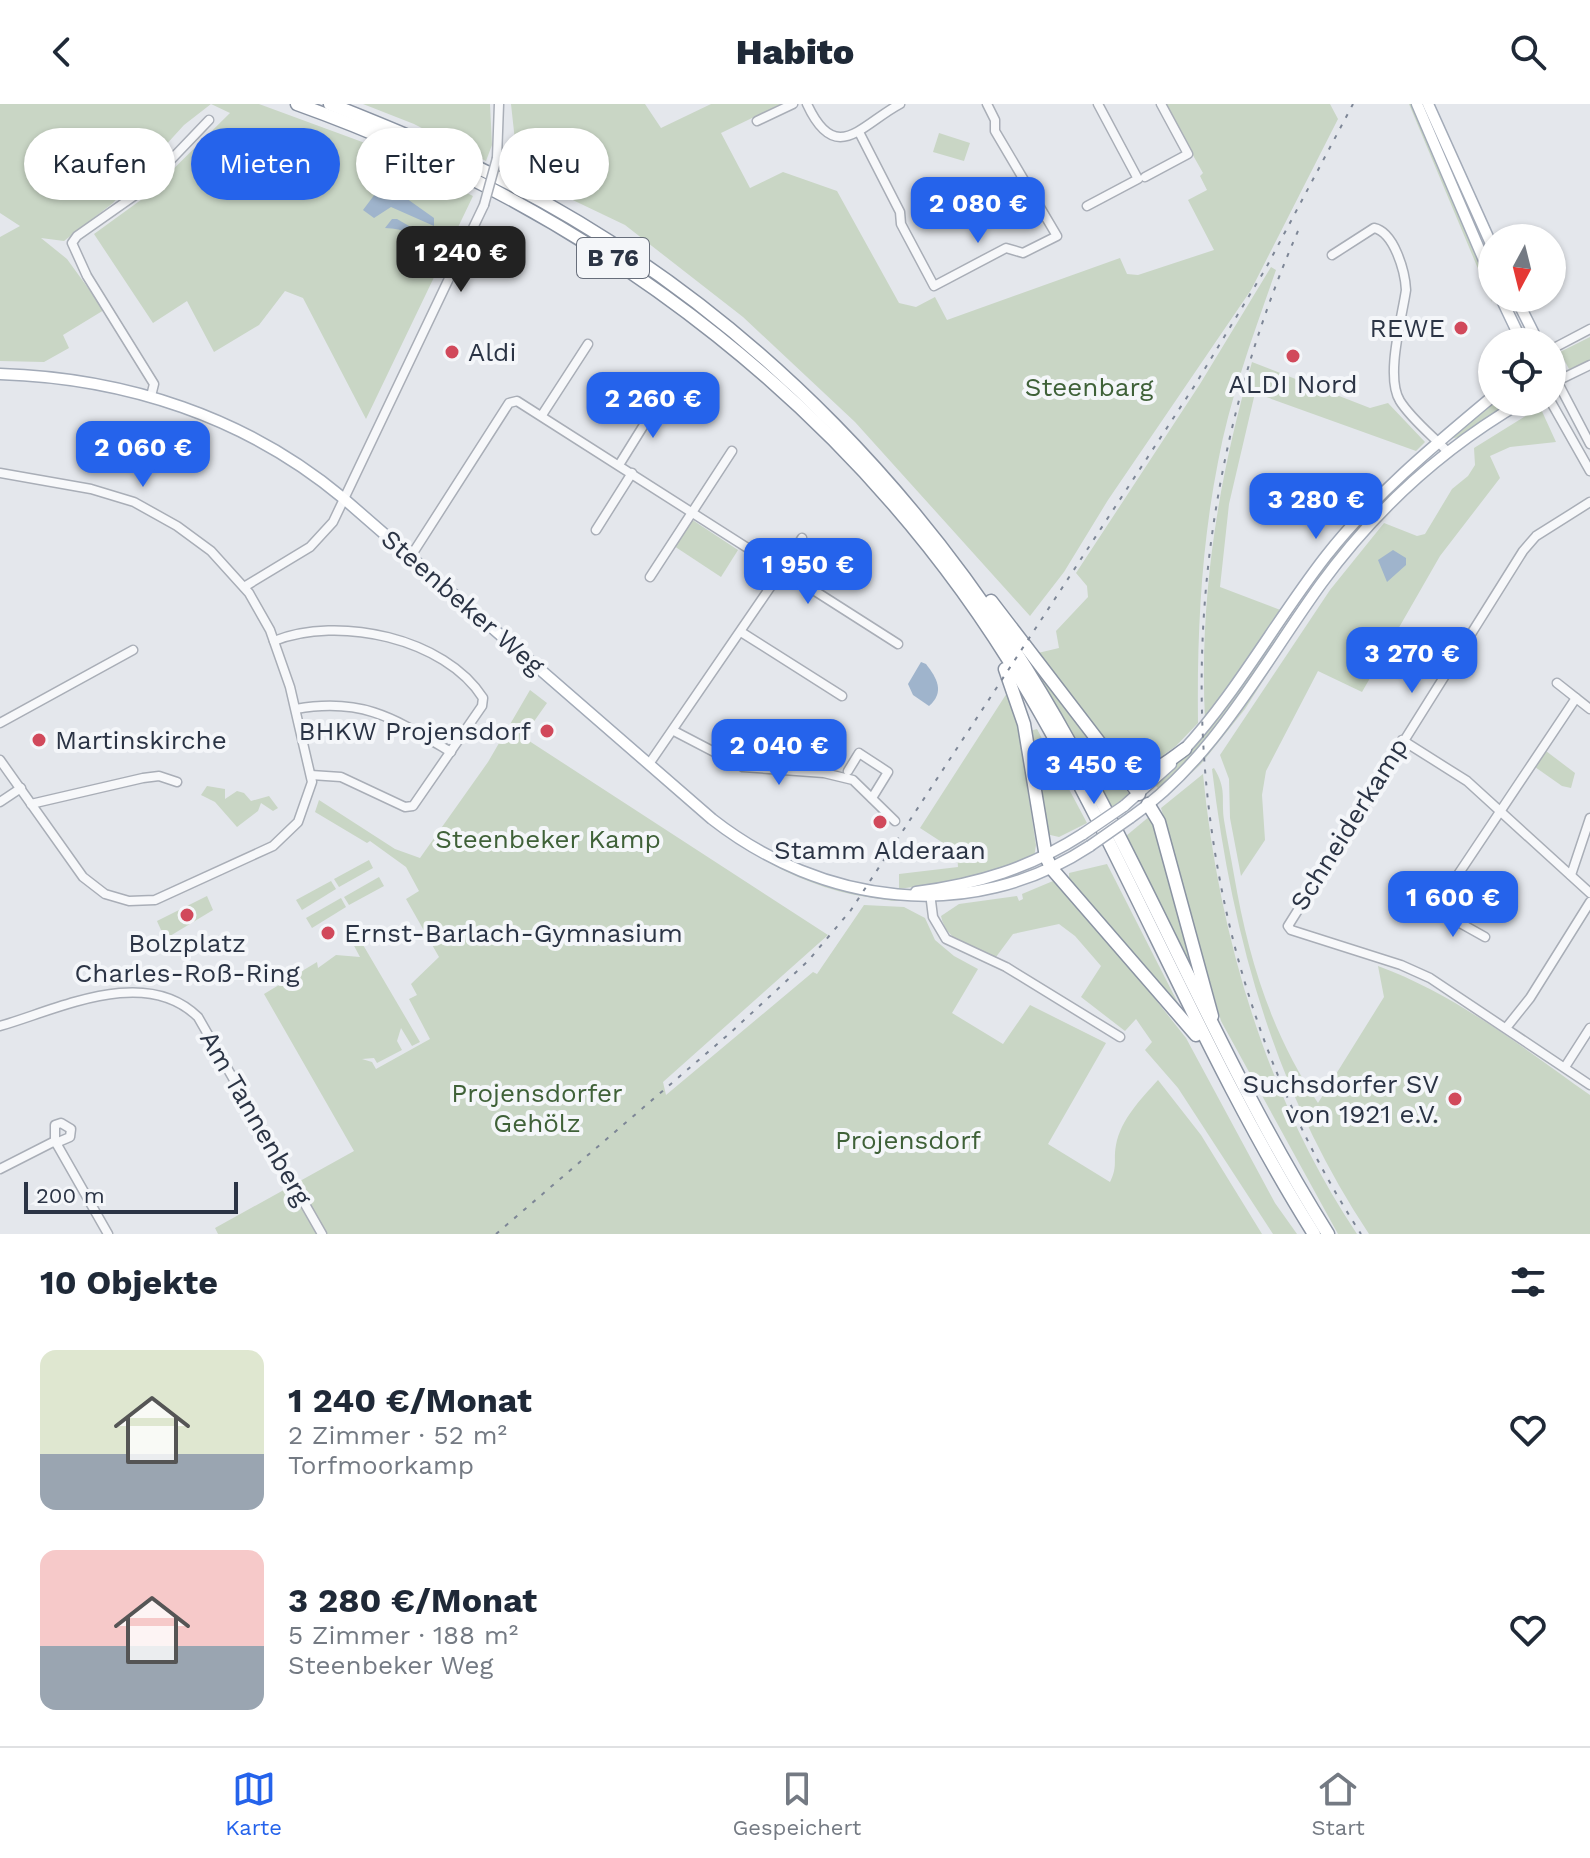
<!DOCTYPE html>
<html lang="de">
<head>
<meta charset="utf-8">
<style>
  :root { --surface:#fff; --page:#f2f2f3; --text:#1f2937; --muted:#747a83; --line:#e0e1e3; --accent:#2563eb }
  body { margin:0; font-family:"Work Sans",sans-serif; background:var(--page); color:var(--text); height:100vh; display:flex; flex-direction:column; font-size:30px; white-space:nowrap }
  * { box-sizing:border-box; margin:0 }
  p { font-size:26px; color:var(--muted) }
  .icon { flex:none; width:44px; height:44px; fill:none; stroke:currentColor; stroke-width:2; stroke-linecap:round; stroke-linejoin:round }
  .map { position:relative; height:1130px; overflow:hidden }
  .side { display:flex; flex-direction:column; background:var(--surface); flex:1 }
  .side>* { flex:none }
  .banner { position:absolute; left:24px; top:24px; width:800px; height:72px; display:flex; gap:16px }
  .needle { width:52px; rotate:187deg }
  .tools { position:absolute; left:1478px; top:120px; display:grid; gap:16px }
  .tools a { display:grid; place-items:center; width:88px; height:88px; border-radius:50%; background:var(--surface); box-shadow:0 2px 6px #0004; font-size:40px }
  .scale { position:absolute; left:24px; bottom:20px; width:214px; box-sizing:border-box; padding-left:8px; border:4px solid #2b3445; border-top:0; font-size:22px; line-height:28px; white-space:nowrap; color:#2b3445; -webkit-text-stroke:6px #f4f6f9; paint-order:stroke }
  .price { position:absolute; translate:-50% -68px; padding:0 18px; border-radius:16px; background:var(--accent); color:#fff; font-size:26px; line-height:52px; filter:drop-shadow(0 2px 4px #0008) }
  .price::after { content:''; position:absolute; left:50%; top:48px; width:24px; height:18px; margin-left:-12px; background:inherit; clip-path:polygon(0 0,100% 0,50% 100%) }
  .price.on { background:#222; color:#fff }
  ul { padding:0; list-style:none }
  li { display:flex; align-items:center; gap:24px; height:200px; padding:0 40px }
  li span { display:grid; place-items:center; flex:none; width:224px; height:160px; border-radius:16px; color:#555 }
  li>.icon { margin-inline-start:auto }
  span .icon { width:96px; height:96px; fill:#fffc; stroke-width:1 }
  li b { font-size:34px }
  h2 { display:flex; justify-content:space-between; align-items:center; height:96px; padding:0 40px; font-size:34px }
  .tag { padding:0 28px; border-radius:36px; background:var(--surface); box-shadow:0 2px 6px #0004; font-size:28px; line-height:72px }
  .tag.on { background:var(--accent); color:#fff }
  header { display:flex; justify-content:space-between; align-items:center; height:104px; padding:0 40px; background:var(--surface); font-size:36px; font-weight:800 }
  .tab-bar { display:flex; justify-content:space-around; align-items:center; height:112px; border-top:2px solid var(--line); background:var(--surface); font-size:22px; color:var(--muted) }
  .tab-bar a { display:grid; justify-items:center; gap:4px }
  .tab-bar .on { color:var(--accent) }
  .map>svg:first-child { display:block }
</style>
</head>
<body>
<header><svg class="icon" aria-label="back" viewBox="0 0 24 24"><path d="M15 5l-7 7 7 7"/></svg>Habito<svg class="icon" aria-label="search" viewBox="0 0 24 24"><circle cx="10" cy="10" r="6"/><path d="M15 15l6 6"/></svg></header>
<div class="map">
<svg width="1590" height="1130" viewBox="0 0 1590 1130">
  <rect width="100%" height="100%" fill="#e4e7ec"/>
  <!-- green -->
  <g fill="#c9d6c5">
    <path d="M 0,0 L 259,0 L 365,39 L 473,92 L 366,315 L 303,194 L 285,187 L 259,221 L 214,248 L 187,197 L 153,219 L 94,130 L 145,93 L 230,9 L 211,0 L 184,21 L 113,99 L 64,137 L 41,134 L 67,155 L 104,206 L 63,231 L 69,244 L 44,258 L 0,257 L 0,133 L 20,122 L 0,109 Z"/>
    <path d="M 363,0 L 490,0 L 492,41 L 486,57 L 414,20 Z"/>
    <path d="M 511,0 L 645,0 L 661,24 L 711,0 L 781,0 L 721,29 L 750,84 L 783,68 L 837,87 L 899,199 L 916,203 L 935,193 L 947,216 L 1120,154 L 1127,170 L 1138,171 L 1214,146 L 1188,96 L 1207,86 L 1200,72 L 1203,69 L 1164,0 L 1330,0 L 1338,15 L 1251,186 L 1108,396 L 1064,468 L 1030,512 L 855,318 L 743,213 L 625,121 L 510,66 L 516,46 Z"/>
    <path d="M 1409,0 L 1412,0 L 1466,123 L 1491,186 L 1492,198 Z"/>
    <path d="M 939,29 L 970,39 L 964,57 L 933,48 Z"/>
    <path d="M 1271,163 L 1276,166 C 1254,229 1230,293 1218,358 C 1201,444 1197,531 1198,619 L 1176,642 L 1155,657 L 1139,658 L 1116,649 L 1038,549 L 1059,544 L 1056,527 L 1088,493 L 1087,482 L 1076,469 L 1200,280 Z"/>
    <path d="M 1590,233 L 1590,257 L 1569,265 L 1560,248 Z"/>
    <path d="M 1252,258 L 1370,304 L 1388,299 L 1425,338 L 1416,347 L 1255,289 L 1229,400 L 1220,483 L 1283,507 L 1205,616 C 1199,494 1218,375 1252,258 Z"/>
    <path d="M 1492,298 L 1511,298 L 1459,333 L 1450,335 Z"/>
    <path d="M 1540,303 L 1556,338 L 1510,343 L 1490,352 L 1500,374 L 1440,452 L 1362,588 L 1318,567 L 1266,667 L 1262,691 L 1265,736 L 1241,772 L 1230,714 L 1229,675 L 1220,651 L 1330,486 L 1384,419 L 1417,432 L 1425,430 L 1452,385 L 1468,372 L 1475,361 L 1474,344 Z"/>
    <path d="M 1429,353 L 1360,425 L 1319,477 L 1314,474 L 1377,399 Z"/>
    <path d="M 691,415 L 738,446 L 721,473 L 674,442 Z"/>
    <path d="M 1321,486 L 1245,605 L 1201,660 L 1166,693 Z"/>
    <path d="M 1298,500 L 1234,599 L 1200,642 L 1159,685 L 1155,681 L 1183,653 Z"/>
    <path d="M 1037,568 L 1130,691 L 1111,705 Z"/>
    <path d="M 530,586 L 547,599 L 523,633 L 828,831 L 663,978 L 666,991 L 813,868 L 817,870 L 864,801 L 904,803 L 925,814 L 935,836 L 954,852 L 978,865 L 952,909 L 1003,940 L 1030,901 L 1106,939 L 1048,1040 L 1110,1078 C 1118,1062 1113,1057 1116,1041 C 1121,1015 1141,995 1158,976 L 1201,1031 L 1262,1130 L 218,1130 L 215,1124 L 354,1047 L 264,890 L 317,858 L 318,864 L 336,851 L 360,853 L 352,838 L 359,834 L 420,938 L 412,942 L 401,924 L 397,937 L 402,946 L 377,959 L 374,954 L 362,955 L 372,958 L 376,965 L 430,935 L 409,895 L 417,891 L 411,880 L 439,853 L 406,795 L 419,787 L 406,763 L 370,737 L 367,739 L 315,708 L 319,696 L 395,745 L 420,754 L 488,658 Z"/>
    <path d="M 1007,589 L 1018,622 L 1036,741 L 1034,754 L 973,774 L 899,785 L 899,770 L 958,763 L 957,748 L 920,724 Z"/>
    <path d="M 1037,625 L 1087,719 L 1059,733 L 1046,730 L 1030,627 Z"/>
    <path d="M 1546,647 L 1575,669 L 1571,684 L 1562,682 L 1535,663 Z"/>
    <path d="M 1214,664 C 1227,686 1221,693 1224,716 C 1227,735 1231,753 1234,771 C 1248,853 1271,929 1318,999 L 1384,893 L 1378,862 C 1457,891 1523,944 1590,991 L 1590,1130 L 1369,1130 C 1275,988 1232,833 1212,665 Z"/>
    <path d="M 1203,670 C 1218,829 1267,996 1357,1130 L 1338,1130 L 1221,917 L 1161,704 Z"/>
    <path d="M 659,677 C 679,688 697,709 716,723 C 773,768 838,792 910,796 C 897,799 881,795 867,793 C 784,780 720,731 659,677 Z"/>
    <path d="M 207,682 L 225,685 L 225,695 L 237,687 L 244,689 L 251,697 L 269,692 L 278,704 L 273,707 L 261,699 L 258,707 L 237,723 L 215,698 L 201,691 Z"/>
    <path d="M 1150,712 L 1152,714 L 1196,879 L 1126,732 Z"/>
    <path d="M 369,756 L 373,764 L 339,783 L 334,775 Z"/>
    <path d="M 1107,760 L 1182,907 L 1069,776 L 1069,769 Z"/>
    <path d="M 379,773 L 384,782 L 349,801 L 344,793 Z"/>
    <path d="M 331,777 L 336,785 L 302,806 L 296,796 Z"/>
    <path d="M 1053,777 L 1122,853 L 1186,934 L 1275,1099 L 1297,1130 L 1273,1130 L 1178,984 L 1145,946 L 1152,938 L 1136,915 L 1125,927 L 1081,893 L 1101,862 L 1075,832 L 1059,820 L 1013,830 L 996,853 C 973,844 946,838 941,812 L 959,800 L 1017,792 L 1019,797 L 1023,795 L 1022,790 Z"/>
    <path d="M 207,792 L 213,806 L 165,835 L 157,817 Z"/>
    <path d="M 341,794 L 346,803 L 312,824 L 306,814 Z"/>
  </g>
  <!-- water -->
  <g fill="#9fb4cc">
    <path d="M 381,82 L 389,82 L 434,114 L 434,122 L 391,103 L 374,114 L 363,106 Z"/>
    <path d="M 392,115 L 397,115 L 428,133 L 436,133 L 438,127 L 439,132 L 435,136 C 418,134 404,124 385,124 Z"/>
    <path d="M 1393,446 L 1406,454 L 1406,461 L 1387,478 L 1378,456 Z"/>
    <path d="M 921,558 L 926,560 C 937,574 945,588 929,602 L 913,591 L 908,580 Z"/>
  </g>
  <g fill="none" stroke-linecap="round" stroke-linejoin="round">
    <!-- minor casing -->
    <g stroke="#a9aeb7" stroke-width="11">
      <g id="minor">
        <path d="M 807,0 C 836,63 862,20 900,0"/>
        <path d="M 757,17 L 793,0"/>
        <path d="M 859,28 L 900,108 L 901,120 L 934,182 L 1006,144 L 1023,149 L 1057,132 L 995,27 L 995,16 L 987,0"/>
        <path d="M 497,54 L 499,0"/>
        <path d="M 1145,73 L 1188,50 L 1161,0"/>
        <path d="M 1087,102 L 1138,75 L 1098,0"/>
        <path d="M 1332,151 L 1374,124 C 1394,128 1405,167 1406,186 C 1402,214 1385,273 1400,297 C 1412,316 1433,332 1448,348"/>
        <path d="M 1552,245 L 1590,225"/>
        <path d="M 1590,261 L 1557,277 L 1590,340"/>
        <path d="M 151,292 L 154,280 L 87,172 L 72,139 L 77,132 L 141,87 L 209,16"/>
        <path d="M 1551,298 L 1590,367"/>
        <path d="M 542,311 L 588,240"/>
        <path d="M 619,361 L 660,295"/>
        <path d="M 0,369 L 91,385 L 134,398 L 177,422 L 211,447 L 249,489 L 270,526 L 290,583 L 312,678 L 298,718 L 273,742 L 155,796 L 129,797 L 105,790 L 83,773 L 0,656"/>
        <path d="M 1590,398 L 1536,432 L 1523,447 L 1288,822 L 1291,826 L 1401,861 L 1430,874 L 1590,981"/>
        <path d="M 596,426 L 632,369"/>
        <path d="M 802,434 L 782,466 L 898,540"/>
        <path d="M 411,452 L 509,299 L 517,297 L 782,466 L 649,660"/>
        <path d="M 650,473 L 732,347"/>
        <path d="M 244,483 L 310,443 L 333,418 L 484,101"/>
        <path d="M 741,528 L 842,592"/>
        <path d="M 274,537 C 338,511 445,534 483,594 L 482,602 L 413,702 L 405,703 L 341,673 L 311,671"/>
        <path d="M 1557,579 L 1590,605"/>
        <path d="M 296,605 C 363,593 395,615 451,648"/>
        <path d="M 0,619 L 133,546"/>
        <path d="M 674,627 L 743,663 L 824,669 L 853,676 L 895,717"/>
        <path d="M 1402,636 L 1467,677 L 1590,789"/>
        <path d="M 848,667 L 859,649 L 888,668 L 872,694"/>
        <path d="M 0,698 L 21,684"/>
        <path d="M 31,700 L 143,674 L 159,672 L 177,678"/>
        <path d="M 1571,771 L 1590,714"/>
        <path d="M 930,789 L 933,813 L 946,835 L 1006,863 L 1120,933"/>
        <path d="M 1485,833 L 1435,805 L 1576,594"/>
        <path d="M 0,922 C 59,905 145,861 198,913 L 322,1130"/>
        <path d="M 1506,924 L 1530,894 L 1590,798"/>
        <path d="M 1565,963 L 1590,924"/>
        <path d="M 55,1037 L 55,1021 L 61,1019 L 71,1025 L 70,1033 L 56,1039"/>
        <path d="M 0,1065 L 55,1037 L 108,1130"/>
      </g>
    </g>
    <!-- major casing -->
    <g stroke="#a3abb8" stroke-width="13">
      <g id="major">
        <path d="M 1417,0 L 1492,175"/>
        <path d="M 1428,0 L 1492,142"/>
        <path d="M 1501,194 L 1522,238"/>
        <path d="M 1516,194 L 1538,238"/>
        <path d="M 1552,266 L 1557,277 L 1552,280"/>
        <path d="M 0,270 C 126,274 246,313 343,394 L 712,715 C 822,801 970,821 1090,742"/>
        <path d="M 1182,648 C 1237,589 1276,516 1326,452 C 1374,391 1432,343 1492,293"/>
        <path d="M 1124,702 L 1171,660"/>
        <path d="M 1130,714 C 1213,657 1263,560 1321,480 C 1375,406 1443,344 1522,298"/>
        <path d="M 916,788 C 978,780 1030,764 1083,730"/>
      </g>
    </g>
    <!-- highway casing -->
    <g stroke="#8b94a3" stroke-width="15">
      <g id="highway">
        <path d="M 297,0 C 602,109 867,311 1031,593 C 1133,768 1206,958 1314,1130"/>
        <path d="M 330,0 C 393,25 456,51 516,83 C 754,208 941,405 1070,639 C 1160,801 1229,973 1328,1130"/>
        <path d="M 991,497 L 1139,690"/>
        <path d="M 1005,565 L 1024,620 L 1046,753 L 1052,765 L 1196,931"/>
        <path d="M 1120,666 C 1147,677 1164,660 1185,645"/>
        <path d="M 1148,700 L 1159,718 L 1212,912"/>
      </g>
    </g>
    <!-- minor -->
    <use href="#minor" stroke="#f7f8fa" stroke-width="8"/>
    <!-- major -->
    <use href="#major" stroke="#fff" stroke-width="10"/>
    <!-- highway -->
    <use href="#highway" stroke="#fff" stroke-width="12"/>
    <!-- rail -->
    <g stroke="#7d8696" stroke-width="2" stroke-dasharray="4 8" stroke-linecap="butt">
      <path d="M 1298,127 C 1156,452 1166,828 1361,1130"/>
      <path d="M 496,1130 L 729,930 L 808,857 L 851,806 L 1195,281 L 1266,164 L 1353,0"/>
    </g>
    <!-- minor-bridge casing -->
    <g stroke="#a9aeb7" stroke-width="11" stroke-linecap="butt">
      <path id="minor-bridge" d="M 484,101 L 497,54"/>
    </g>
    <!-- major-bridge casing -->
    <g stroke="#a3abb8" stroke-width="13" stroke-linecap="butt">
      <g id="major-bridge">
        <path d="M 1083,730 L 1124,702"/>
        <path d="M 1090,742 L 1130,714"/>
      </g>
    </g>
    <!-- minor-bridge -->
    <use href="#minor-bridge" stroke="#f7f8fa" stroke-width="8"/>
    <!-- major-bridge -->
    <use href="#major-bridge" stroke="#fff" stroke-width="10"/>
  </g>
  <!-- markers -->
  <g fill="#d1495b" stroke="#f4f6f9" stroke-width="3">
    <circle cx="1461" cy="224" r="8"/>
    <circle cx="452" cy="248" r="8"/>
    <circle cx="1293" cy="252" r="8"/>
    <circle cx="547" cy="627" r="8"/>
    <circle cx="39" cy="636" r="8"/>
    <circle cx="880" cy="718" r="8"/>
    <circle cx="187" cy="811" r="8"/>
    <circle cx="328" cy="829" r="8"/>
    <circle cx="1455" cy="995" r="8"/>
  </g>
  <g text-anchor="middle" dominant-baseline="central" stroke-width="8" stroke-linejoin="round" paint-order="stroke">
    <!-- shield labels -->
    <rect fill="#f4f6f9" stroke="#676e7b" stroke-width="2" x="577" y="134" width="72" height="40" rx="6"/>
    <g font-size="24" font-weight="bold" fill="#2b3445">
      <text x="613" y="154">B 76</text>
    </g>
    <!-- poi labels -->
    <g font-size="26" fill="#2b3445" stroke="#f4f6f9" text-anchor="end">
      <text x="1445" y="224">REWE</text>
      <text x="468" y="248" text-anchor="start">Aldi</text>
      <text x="1293" y="280" text-anchor="middle">ALDI Nord</text>
      <text x="531" y="627">BHKW Projensdorf</text>
      <text x="55" y="636" text-anchor="start">Martinskirche</text>
      <text x="880" y="746" text-anchor="middle">Stamm Alderaan</text>
      <text x="344" y="829" text-anchor="start">Ernst-Barlach-Gymnasium</text>
      <text x="187" y="839" text-anchor="middle">Bolzplatz<tspan x="187" dy="30">Charles-Roß-Ring</tspan></text>
      <text x="1439" y="980">Suchsdorfer SV<tspan x="1439" dy="30">von 1921 e.V.</tspan></text>
    </g>
    <!-- park labels -->
    <g font-size="26" fill="#3f6138" stroke="#f4f6f9">
      <text x="1089" y="283">Steenbarg</text>
      <text x="548" y="735">Steenbeker Kamp</text>
      <text x="537" y="989">Projensdorfer<tspan x="537" dy="30">Gehölz</tspan></text>
      <text x="908" y="1036">Projensdorf</text>
    </g>
    <!-- street labels -->
    <g font-size="26" fill="#2b3445" stroke="#f4f6f9">
      <text transform="translate(463 498) rotate(41)">Steenbeker Weg</text>
      <text transform="translate(1349 720) rotate(-58)">Schneiderkamp</text>
      <text transform="translate(256 1014) rotate(60)">Am Tannenberg</text>
    </g>
  </g>
</svg>
<div class="tools">
<a><svg class="needle" viewBox="-14 -14 28 28"><path d="M0-13l5 13h-10z" fill="#e53935"/><path d="M0 13l5-13h-10z" fill="#747a83"/></svg></a>
<a><svg class="icon" aria-label="locate" viewBox="0 0 24 24"><circle cx="12" cy="12" r="6"/><path d="M12 2v4M12 18v4M2 12h4M18 12h4"/></svg></a>
</div>
<div class="scale">200 m</div>
<b class="price" style="left:978px;top:141px">2 080 €</b>
<b class="price on" style="left:461px;top:190px">1 240 €</b>
<b class="price" style="left:653px;top:336px">2 260 €</b>
<b class="price" style="left:143px;top:385px">2 060 €</b>
<b class="price" style="left:1316px;top:437px">3 280 €</b>
<b class="price" style="left:808px;top:502px">1 950 €</b>
<b class="price" style="left:1412px;top:591px">3 270 €</b>
<b class="price" style="left:779px;top:683px">2 040 €</b>
<b class="price" style="left:1094px;top:702px">3 450 €</b>
<b class="price" style="left:1453px;top:835px">1 600 €</b>
<div class="banner">
<a class="tag">Kaufen</a>
<a class="tag on">Mieten</a>
<a class="tag">Filter</a>
<a class="tag">Neu</a>
</div>
</div>
<section class="side">
<h2>10 Objekte<svg class="icon" aria-label="filters" viewBox="0 0 24 24"><path d="M4 7h16M4 17h16"/><circle cx="9" cy="7" r="2"/><circle cx="15" cy="17" r="2"/></svg></h2>
<ul>
<li><span style="background:linear-gradient(#dfe7d0 65%,#9aa5b1 0)"><svg class="icon" aria-label="home" viewBox="0 0 24 24"><path d="M3 11l9-7 9 7M6 9v11h12V9"/></svg></span><div><b>1 240 €/Monat</b><p>2 Zimmer · 52 m²</p><p>Torfmoorkamp</p></div><svg class="icon" aria-label="heart" viewBox="0 0 24 24"><path d="M12 20l-8-8c-3-5 5-10 8-4 3-6 11-1 8 4z"/></svg></li>
<li><span style="background:linear-gradient(#f6c9c9 60%,#9aa5b1 0)"><svg class="icon" aria-label="home" viewBox="0 0 24 24"><path d="M3 11l9-7 9 7M6 9v11h12V9"/></svg></span><div><b>3 280 €/Monat</b><p>5 Zimmer · 188 m²</p><p>Steenbeker Weg</p></div><svg class="icon" aria-label="heart" viewBox="0 0 24 24"><path d="M12 20l-8-8c-3-5 5-10 8-4 3-6 11-1 8 4z"/></svg></li>
</ul>
</section>
<nav class="tab-bar">
<a class="on"><svg class="icon" aria-label="map" viewBox="0 0 24 24"><path d="M3 6l6-2 6 2 6-2v14l-6 2-6-2-6 2zM9 4v14M15 6v14"/></svg>Karte</a>
<a><svg class="icon" aria-label="saved" viewBox="0 0 24 24"><path d="M7 4h10v16l-5-4-5 4z"/></svg>Gespeichert</a>
<a><svg class="icon" aria-label="home" viewBox="0 0 24 24"><path d="M3 11l9-7 9 7M6 9v11h12V9"/></svg>Start</a>
</nav>
</body>
</html>
